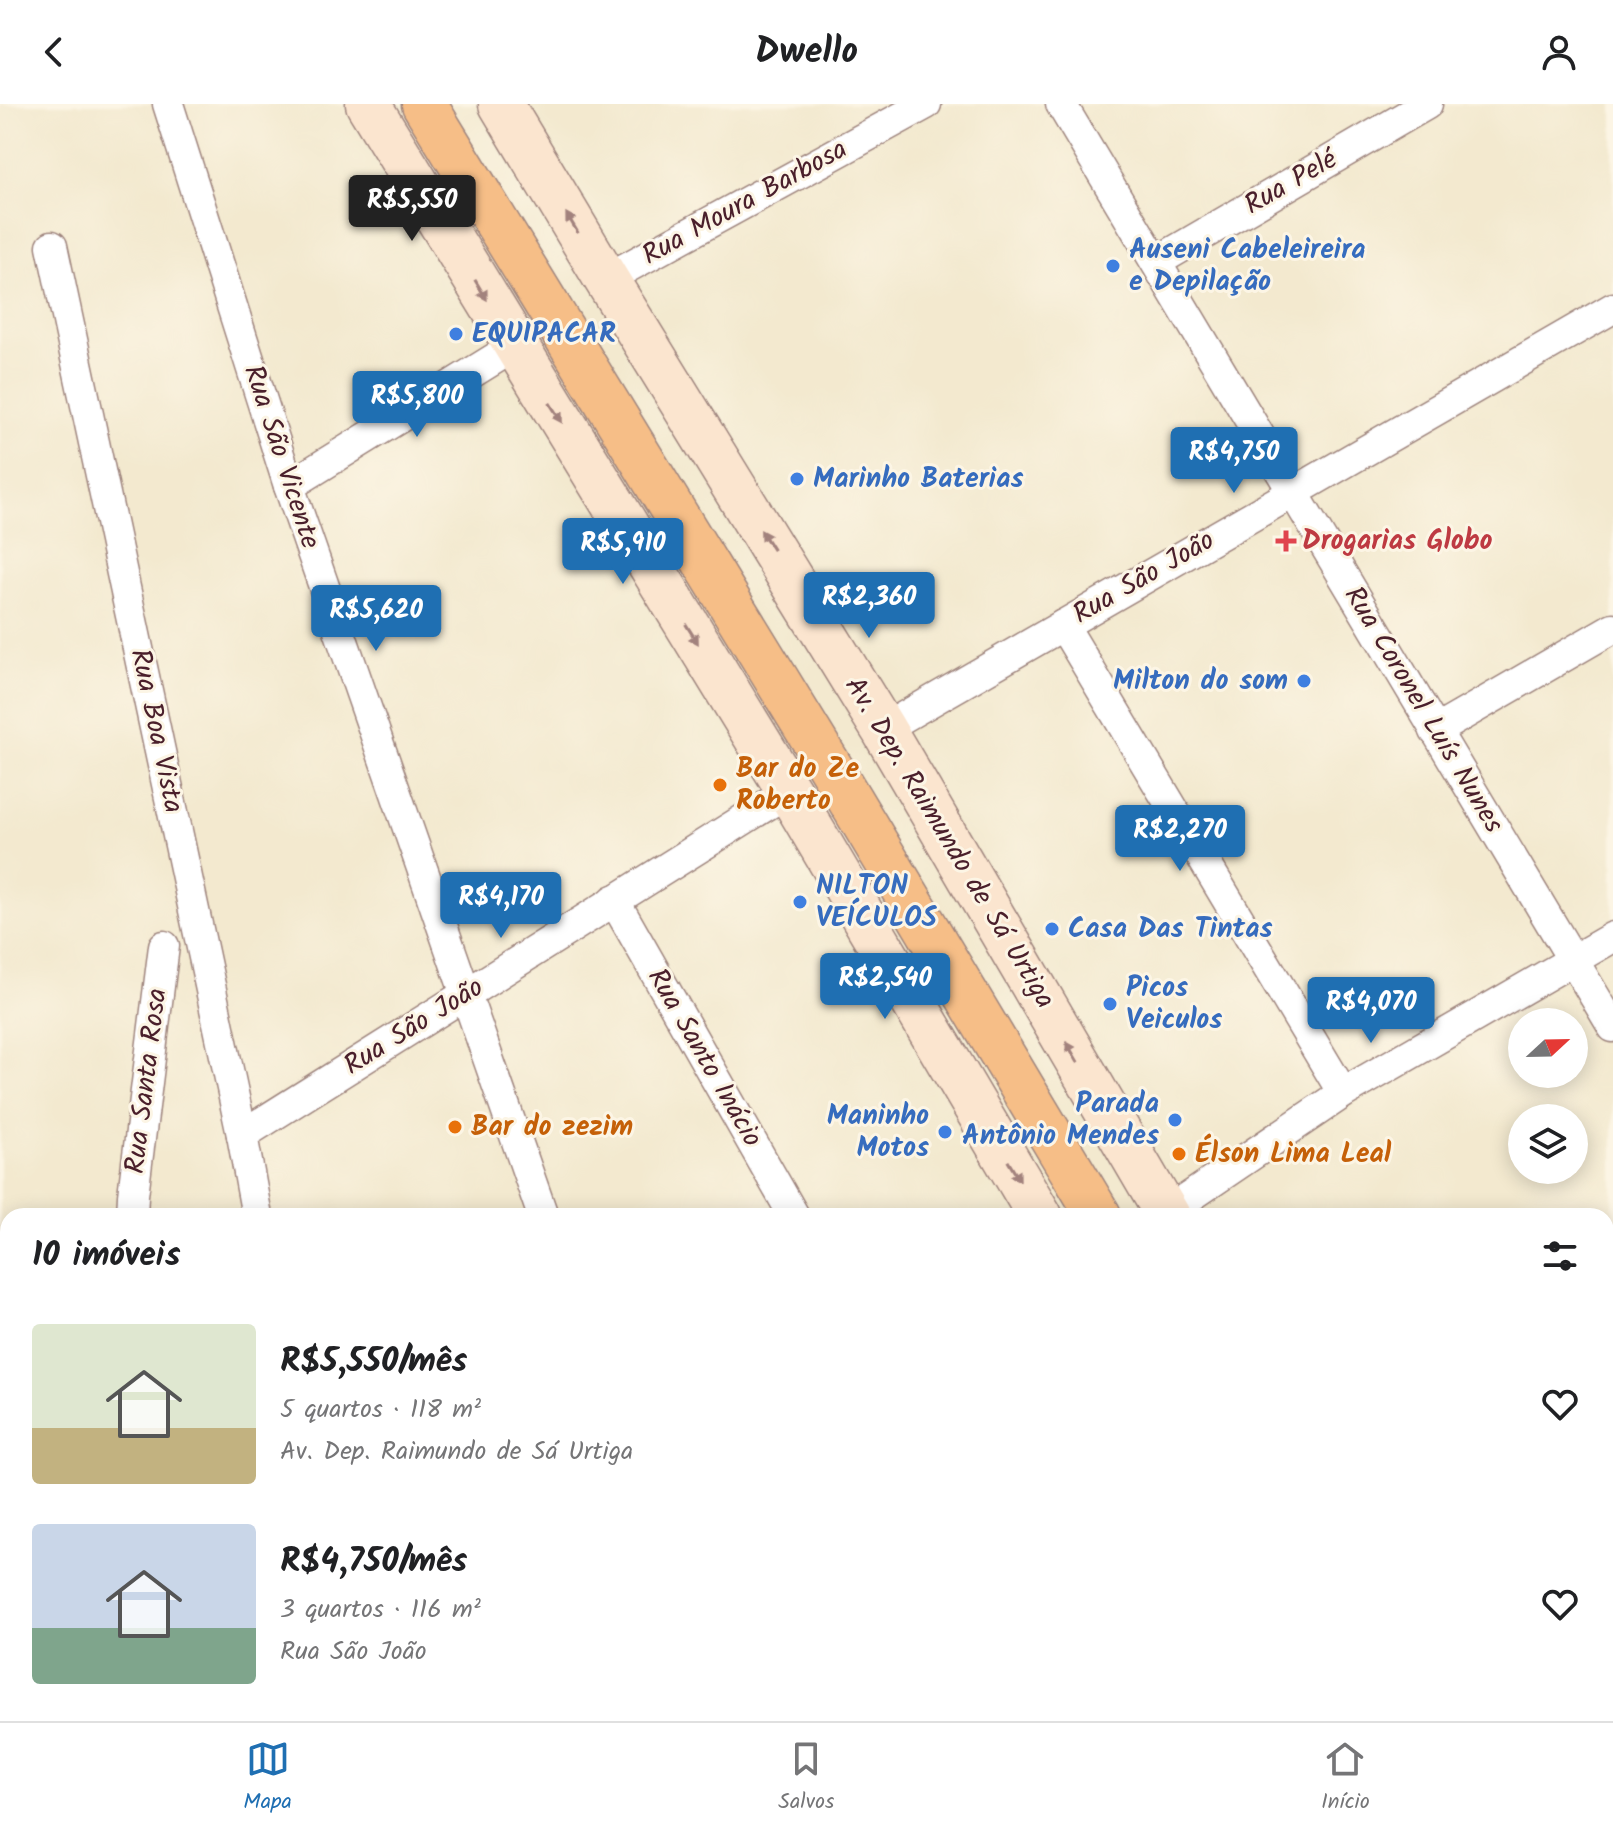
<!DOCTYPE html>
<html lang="pt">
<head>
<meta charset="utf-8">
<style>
  :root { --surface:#fff; --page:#f2f2f2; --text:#202124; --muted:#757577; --line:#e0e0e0; --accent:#1f6fb2 }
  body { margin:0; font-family:Kalam,sans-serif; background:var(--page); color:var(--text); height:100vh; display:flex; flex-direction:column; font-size:30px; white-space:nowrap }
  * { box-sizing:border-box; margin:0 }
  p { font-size:26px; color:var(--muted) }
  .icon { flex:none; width:44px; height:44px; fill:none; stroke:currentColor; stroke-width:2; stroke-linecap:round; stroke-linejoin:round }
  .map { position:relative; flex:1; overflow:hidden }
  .side { position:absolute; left:0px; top:1104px; width:1614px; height:514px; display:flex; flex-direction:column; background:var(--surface); border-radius:24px 24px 0 0; box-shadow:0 4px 20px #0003 }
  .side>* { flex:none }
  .needle { width:52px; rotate:68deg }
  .fabs { position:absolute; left:1508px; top:904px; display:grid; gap:16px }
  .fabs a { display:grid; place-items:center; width:80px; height:80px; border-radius:50%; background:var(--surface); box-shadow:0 4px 20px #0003; font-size:40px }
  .price { position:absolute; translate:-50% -68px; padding:0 18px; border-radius:8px; background:var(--accent); color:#fff; font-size:26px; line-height:52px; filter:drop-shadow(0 2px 4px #0008) }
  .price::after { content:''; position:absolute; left:50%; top:48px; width:24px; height:18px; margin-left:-12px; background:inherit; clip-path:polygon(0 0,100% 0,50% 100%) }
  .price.active { background:#222; color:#fff }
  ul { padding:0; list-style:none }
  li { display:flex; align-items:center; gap:24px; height:200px; padding:0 32px }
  li span { display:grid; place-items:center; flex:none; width:224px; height:160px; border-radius:8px; color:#555 }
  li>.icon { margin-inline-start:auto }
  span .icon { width:96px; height:96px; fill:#fffc; stroke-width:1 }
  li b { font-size:34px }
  h2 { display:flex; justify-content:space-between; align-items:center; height:96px; padding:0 32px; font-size:34px }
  header { display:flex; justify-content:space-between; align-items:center; height:104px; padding:0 32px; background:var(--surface); font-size:36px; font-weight:600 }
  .menu { display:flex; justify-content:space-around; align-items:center; height:112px; border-top:2px solid var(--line); background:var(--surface); font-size:22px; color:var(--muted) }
  .menu a { display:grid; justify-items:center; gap:4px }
  .menu .active { color:var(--accent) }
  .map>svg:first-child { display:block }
</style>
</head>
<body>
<header><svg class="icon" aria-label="back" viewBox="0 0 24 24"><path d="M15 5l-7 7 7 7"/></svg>Dwello<svg class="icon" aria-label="person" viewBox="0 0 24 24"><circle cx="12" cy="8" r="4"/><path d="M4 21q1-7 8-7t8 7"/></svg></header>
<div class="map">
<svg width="1613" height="1617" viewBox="0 0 1613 1617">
  <rect width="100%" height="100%" fill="#fcf5e5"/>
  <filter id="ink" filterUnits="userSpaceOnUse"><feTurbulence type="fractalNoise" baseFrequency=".0125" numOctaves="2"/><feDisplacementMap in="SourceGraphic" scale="16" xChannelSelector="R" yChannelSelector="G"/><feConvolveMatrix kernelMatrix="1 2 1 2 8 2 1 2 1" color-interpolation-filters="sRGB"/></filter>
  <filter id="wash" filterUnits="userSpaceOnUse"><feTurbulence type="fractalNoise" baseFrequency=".006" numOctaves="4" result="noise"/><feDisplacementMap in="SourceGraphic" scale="32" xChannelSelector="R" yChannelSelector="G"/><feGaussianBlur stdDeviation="1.8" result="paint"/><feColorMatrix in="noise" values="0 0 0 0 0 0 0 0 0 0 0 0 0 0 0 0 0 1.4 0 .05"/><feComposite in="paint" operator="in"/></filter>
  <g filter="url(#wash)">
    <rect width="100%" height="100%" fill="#f3e9cf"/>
  </g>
  <g filter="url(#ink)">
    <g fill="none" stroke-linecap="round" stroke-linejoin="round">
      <!-- street casing -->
      <g stroke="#9e847d" stroke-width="33">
        <g id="street">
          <path d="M 168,0 L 289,382 L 543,1112"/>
          <path d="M 1061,0 L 1613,923"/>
          <path d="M 52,142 L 242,1031 L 257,1112"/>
          <path d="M 1156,158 L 1427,0"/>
          <path d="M 606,175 L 926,0"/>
          <path d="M 289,382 L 515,242"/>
          <path d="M 1063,521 L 1343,989"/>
          <path d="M 883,625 L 1613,204"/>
          <path d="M 1435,627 L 1613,524"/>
          <path d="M 614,796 L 794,1112"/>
          <path d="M 242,1031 L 789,687"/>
          <path d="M 1166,1109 L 1343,989 L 1613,833"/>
          <path d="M 132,1112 L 133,1091 L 164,842"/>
          <path d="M 1606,1449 L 1613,1445"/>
          <path d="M 190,1610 L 195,1617"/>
          <path d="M 349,1610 L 352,1617"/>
          <path d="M 719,1610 L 721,1617"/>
          <path d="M 1061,1610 L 1064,1617"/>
          <path d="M 277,1617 L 289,1610"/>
        </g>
      </g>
      <!-- secondary casing -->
      <g stroke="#9e847d" stroke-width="47">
        <g id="secondary">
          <path d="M 368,0 L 789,687 L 1040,1112"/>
          <path d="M 501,0 L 606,175 L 883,625 L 1168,1112"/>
          <path d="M 1290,1610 L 1296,1617"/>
          <path d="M 1425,1617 L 1431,1610"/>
        </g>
      </g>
      <!-- highway casing -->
      <g stroke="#9e847d" stroke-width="47">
        <g id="highway">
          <path d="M 424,0 L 829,661 L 1099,1112"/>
          <path d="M 1390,1610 L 1394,1617"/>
        </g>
      </g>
      <!-- street -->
      <use href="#street" stroke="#fff" stroke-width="30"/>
      <!-- secondary -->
      <use href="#secondary" stroke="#fbe5cf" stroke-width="44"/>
      <!-- highway -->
      <use href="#highway" stroke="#f6be87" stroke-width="44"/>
    </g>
    <!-- one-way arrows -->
    <defs><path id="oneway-solid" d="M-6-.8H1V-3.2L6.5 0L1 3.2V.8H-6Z" transform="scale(2)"/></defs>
    <g fill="#a2827d">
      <use href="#oneway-solid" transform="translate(572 119) rotate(-121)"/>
      <use href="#oneway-solid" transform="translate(481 186) rotate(59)"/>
      <use href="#oneway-solid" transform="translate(556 309) rotate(58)"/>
      <use href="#oneway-solid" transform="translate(767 436) rotate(-122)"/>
      <use href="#oneway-solid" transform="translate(692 530) rotate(58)"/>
      <use href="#oneway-solid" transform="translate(1072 948) rotate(-120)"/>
      <use href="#oneway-solid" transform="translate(1014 1067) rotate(59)"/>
    </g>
  </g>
  <!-- markers -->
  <g fill="#3f7fe0" stroke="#fcf5e5" stroke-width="3">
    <circle cx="1113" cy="162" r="8"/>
    <circle cx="456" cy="230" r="8"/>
    <circle cx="797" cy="375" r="8"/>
    <circle cx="1304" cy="577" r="8"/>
    <circle cx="800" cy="798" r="8"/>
    <circle cx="1052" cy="825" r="8"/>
    <circle cx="1110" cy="900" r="8"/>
    <circle cx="1175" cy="1016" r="8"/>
    <circle cx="945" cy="1028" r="8"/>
  </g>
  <path fill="#e0444e" stroke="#fcf5e5" stroke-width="3" d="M1282 425h8v8h8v8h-8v8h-8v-8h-8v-8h8z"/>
  <g fill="#e8710a" stroke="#fcf5e5" stroke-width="3">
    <circle cx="720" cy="681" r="8"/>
    <circle cx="455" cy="1023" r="8"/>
    <circle cx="1179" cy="1050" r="8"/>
  </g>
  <g text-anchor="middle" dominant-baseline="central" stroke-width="6" stroke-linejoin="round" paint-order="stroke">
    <!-- street labels -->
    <g font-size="28" fill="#4a1f2b" stroke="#fcf5e5">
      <text transform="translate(1291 79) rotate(-30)">Rua Pelé</text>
      <text transform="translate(745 99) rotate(-29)">Rua Moura Barbosa</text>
      <text transform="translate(281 353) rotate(72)">Rua São Vicente</text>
      <text transform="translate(1144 474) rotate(-30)">Rua São João</text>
      <text transform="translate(1423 606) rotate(59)">Rua Coronel Luís Nunes</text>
      <text transform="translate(156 627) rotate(78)">Rua Boa Vista</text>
      <text transform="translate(949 739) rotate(59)">Av. Dep. Raimundo de Sá Urtiga</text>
      <text transform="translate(414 923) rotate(-32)">Rua São João</text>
      <text transform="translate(704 954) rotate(60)">Rua Santo Inácio</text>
      <text transform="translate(147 977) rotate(-83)">Rua Santa Rosa</text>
    </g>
    <!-- shop labels -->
    <g font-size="28" font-weight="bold" fill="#366cbe" stroke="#fcf5e5" text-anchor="start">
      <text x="1129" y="146">Auseni Cabeleireira<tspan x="1129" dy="32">e Depilação</tspan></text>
      <text x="472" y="230">EQUIPACAR</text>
      <text x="813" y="375">Marinho Baterias</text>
      <text x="1288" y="577" text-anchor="end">Milton do som</text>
      <text x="816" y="782">NILTON<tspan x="816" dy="32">VEÍCULOS</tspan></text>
      <text x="1068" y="825">Casa Das Tintas</text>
      <text x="1126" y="884">Picos<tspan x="1126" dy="32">Veiculos</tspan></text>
      <text x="1159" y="1000" text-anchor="end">Parada<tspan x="1159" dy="32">Antônio Mendes</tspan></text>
      <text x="929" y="1012" text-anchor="end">Maninho<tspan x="929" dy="32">Motos</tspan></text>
    </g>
    <!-- health labels -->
    <g font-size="28" font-weight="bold" fill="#be3a42" stroke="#fcf5e5" text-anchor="start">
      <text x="1302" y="437">Drogarias Globo</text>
    </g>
    <!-- food labels -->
    <g font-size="28" font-weight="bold" fill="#c56008" stroke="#fcf5e5" text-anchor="start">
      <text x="736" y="665">Bar do Ze<tspan x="736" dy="32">Roberto</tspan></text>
      <text x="471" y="1023">Bar do zezim</text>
      <text x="1195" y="1050">Élson Lima Leal</text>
    </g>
  </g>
</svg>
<div class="fabs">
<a><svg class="needle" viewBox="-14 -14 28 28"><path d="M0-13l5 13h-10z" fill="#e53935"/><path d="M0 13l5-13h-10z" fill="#757577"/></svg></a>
<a><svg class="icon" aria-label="layers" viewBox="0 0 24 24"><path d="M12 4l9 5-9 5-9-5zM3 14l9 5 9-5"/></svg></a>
</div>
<b class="price active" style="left:412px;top:139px">R$5,550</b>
<b class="price" style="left:417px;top:335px">R$5,800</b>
<b class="price" style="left:1234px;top:391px">R$4,750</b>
<b class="price" style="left:623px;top:482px">R$5,910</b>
<b class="price" style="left:869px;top:536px">R$2,360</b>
<b class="price" style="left:376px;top:549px">R$5,620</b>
<b class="price" style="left:1180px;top:769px">R$2,270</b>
<b class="price" style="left:501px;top:836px">R$4,170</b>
<b class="price" style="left:885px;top:917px">R$2,540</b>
<b class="price" style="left:1371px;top:941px">R$4,070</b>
<section class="side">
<h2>10 imóveis<svg class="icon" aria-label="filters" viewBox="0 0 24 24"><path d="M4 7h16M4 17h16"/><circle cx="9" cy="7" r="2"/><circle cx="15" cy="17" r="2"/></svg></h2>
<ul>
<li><span style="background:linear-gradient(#dfe7d0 65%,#c2b280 0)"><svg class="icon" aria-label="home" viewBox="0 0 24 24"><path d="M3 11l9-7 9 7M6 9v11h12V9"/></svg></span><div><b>R$5,550/mês</b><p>5 quartos · 118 m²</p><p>Av. Dep. Raimundo de Sá Urtiga</p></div><svg class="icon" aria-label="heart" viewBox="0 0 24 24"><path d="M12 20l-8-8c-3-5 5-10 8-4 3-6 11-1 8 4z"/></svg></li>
<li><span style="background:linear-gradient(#c9d6e8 65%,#7fa58c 0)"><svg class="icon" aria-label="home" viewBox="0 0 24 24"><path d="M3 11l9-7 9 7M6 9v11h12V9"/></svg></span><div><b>R$4,750/mês</b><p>3 quartos · 116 m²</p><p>Rua São João</p></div><svg class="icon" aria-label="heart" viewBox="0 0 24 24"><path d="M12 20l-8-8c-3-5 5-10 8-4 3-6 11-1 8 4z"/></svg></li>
</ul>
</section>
</div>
<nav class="menu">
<a class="active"><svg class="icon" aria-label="map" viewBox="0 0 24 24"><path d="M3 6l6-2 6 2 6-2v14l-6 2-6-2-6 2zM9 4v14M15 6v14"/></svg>Mapa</a>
<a><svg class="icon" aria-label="saved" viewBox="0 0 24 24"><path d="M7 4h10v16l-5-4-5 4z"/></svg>Salvos</a>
<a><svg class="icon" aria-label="home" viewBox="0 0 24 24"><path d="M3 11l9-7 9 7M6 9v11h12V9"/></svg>Início</a>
</nav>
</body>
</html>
